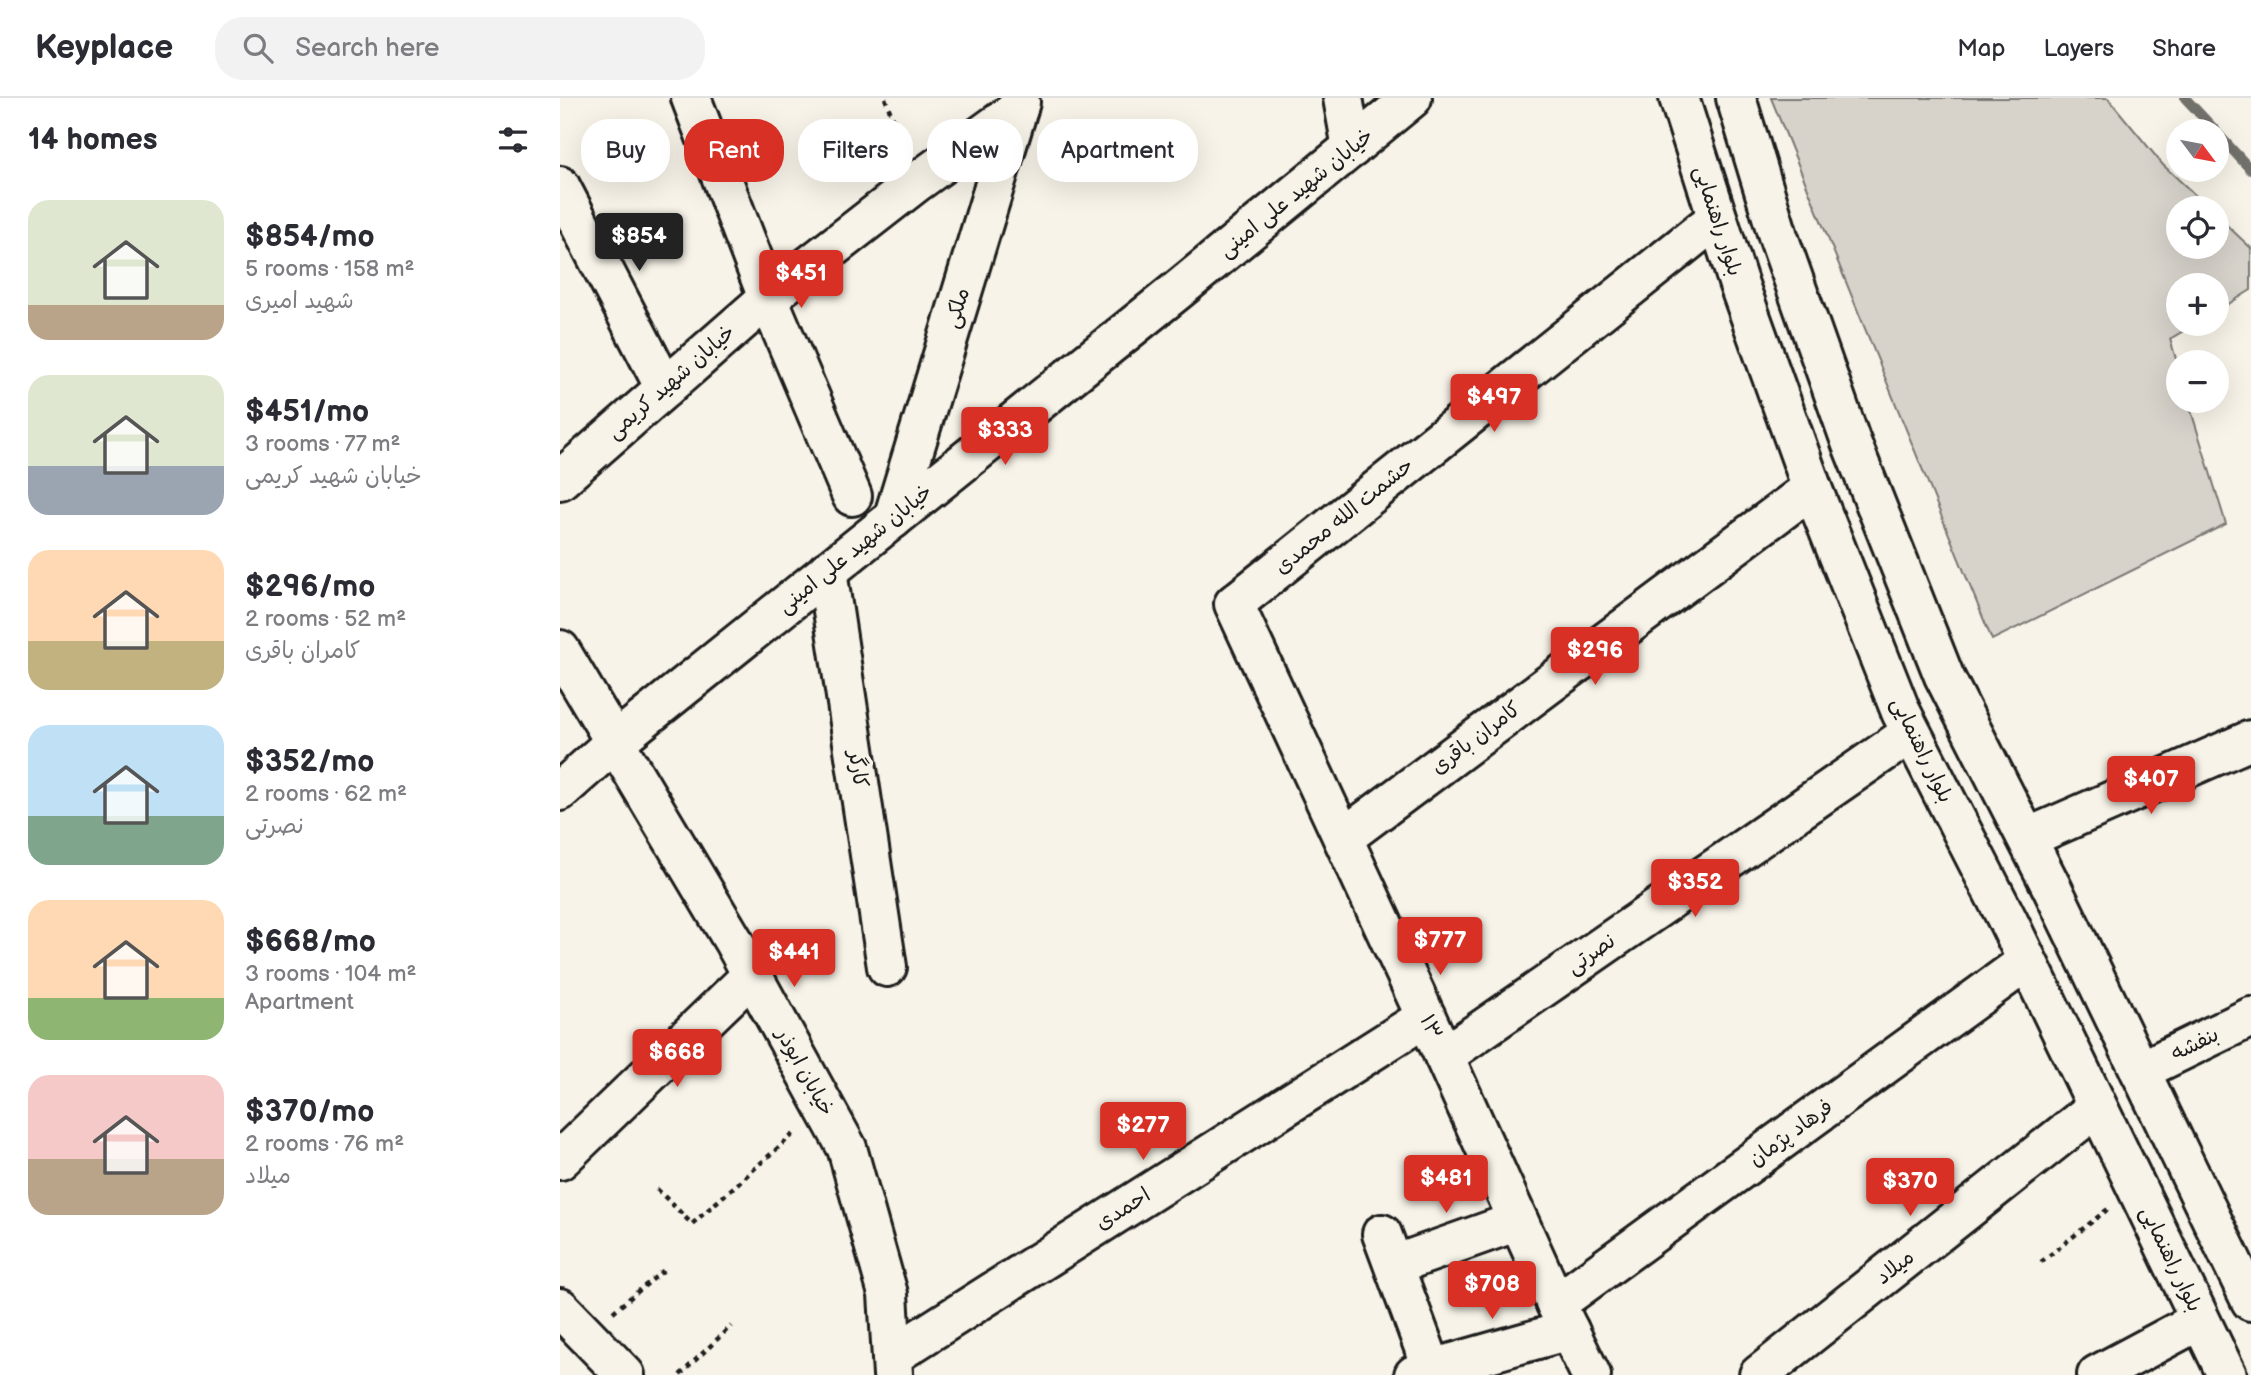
<!DOCTYPE html>
<html lang="en">
<head>
<meta charset="utf-8">
<style>
  :root { --surface:#fff; --page:#f2f2f3; --text:#2b2b33; --muted:#7c7c81; --line:#e1e1e2; --accent:#d93025 }
  body { margin:0; font-family:"Balsamiq Sans","Playpen Sans Arabic",sans-serif; background:var(--page); color:var(--text); height:100vh; display:flex; flex-direction:column; font-size:26px; white-space:nowrap }
  * { box-sizing:border-box; margin:0 }
  p { font-size:23px; color:var(--muted) }
  .icon { flex:none; width:38px; height:38px; fill:none; stroke:currentColor; stroke-width:2; stroke-linecap:round; stroke-linejoin:round }
  .map { position:relative; flex:1; overflow:hidden }
  .panel { display:flex; flex-direction:column; background:var(--surface); width:560px }
  .panel>* { flex:none }
  .top-card { position:absolute; left:21px; top:21px; width:665px; height:63px; display:flex; gap:14px }
  .needle { width:46px; rotate:122deg }
  .controls { position:absolute; left:1606px; top:21px; display:grid; gap:14px }
  .controls a { display:grid; place-items:center; width:63px; height:63px; border-radius:50%; background:var(--surface); box-shadow:0 7px 28px #0002; font-size:35px }
  .price { position:absolute; translate:-50% -60px; padding:0 16px; border-radius:7px; background:var(--accent); color:#fff; font-size:23px; line-height:46px; filter:drop-shadow(0 2px 4px #0008) }
  .price::after { content:''; position:absolute; left:50%; top:42px; width:21px; height:16px; margin-left:-10px; background:inherit; clip-path:polygon(0 0,100% 0,50% 100%) }
  .price.on { background:#222; color:#fff }
  ul { padding:0; list-style:none }
  li { display:flex; align-items:center; gap:21px; height:175px; padding:0 28px }
  li span { display:grid; place-items:center; flex:none; width:196px; height:140px; border-radius:21px; color:#555 }
  li>.icon { margin-inline-start:auto }
  span .icon { width:84px; height:84px; fill:#fffc; stroke-width:1 }
  li b { font-size:30px }
  h2 { display:flex; justify-content:space-between; align-items:center; height:84px; padding:0 28px; font-size:30px }
  .chip { padding:0 24px; border-radius:28px; background:var(--surface); box-shadow:0 7px 28px #0002; font-size:24px; line-height:63px }
  .chip.on { background:var(--accent); color:#fff }
  header { display:flex; align-items:center; gap:42px; box-sizing:border-box; height:98px; padding:0 35px; background:var(--surface); border-bottom:2px solid var(--line) }
  header strong { font-size:33px }
  nav { display:flex; gap:38px; margin-inline-start:auto; font-size:24px }
  .search { width:490px; height:63px; background:var(--page); display:flex; align-items:center; gap:18px; box-sizing:border-box; padding:0 24px; border-radius:28px; color:var(--muted); font-size:26px }
  main { display:flex; flex:1; min-height:0 }
  .map>svg:first-child { display:block }
</style>
</head>
<body>
<header>
<strong>Keyplace</strong>
<div class="search"><svg class="icon" aria-label="search" viewBox="0 0 24 24"><circle cx="10" cy="10" r="6"/><path d="M15 15l6 6"/></svg>Search here</div>
<nav><a>Map</a><a>Layers</a><a>Share</a></nav>
</header>
<main>
<section class="panel">
<h2>14 homes<svg class="icon" aria-label="filters" viewBox="0 0 24 24"><path d="M4 7h16M4 17h16"/><circle cx="9" cy="7" r="2"/><circle cx="15" cy="17" r="2"/></svg></h2>
<ul>
<li><span style="background:linear-gradient(#dfe7d0 75%,#b9a48a 0)"><svg class="icon" aria-label="home" viewBox="0 0 24 24"><path d="M3 11l9-7 9 7M6 9v11h12V9"/></svg></span><div><b>$854/mo</b><p>5 rooms · 158 m²</p><p>شهید امیری</p></div></li>
<li><span style="background:linear-gradient(#dfe7d0 65%,#9aa5b1 0)"><svg class="icon" aria-label="home" viewBox="0 0 24 24"><path d="M3 11l9-7 9 7M6 9v11h12V9"/></svg></span><div><b>$451/mo</b><p>3 rooms · 77 m²</p><p>خیابان شهید کریمی</p></div></li>
<li><span style="background:linear-gradient(#ffd9b3 65%,#c2b280 0)"><svg class="icon" aria-label="home" viewBox="0 0 24 24"><path d="M3 11l9-7 9 7M6 9v11h12V9"/></svg></span><div><b>$296/mo</b><p>2 rooms · 52 m²</p><p>کامران باقری</p></div></li>
<li><span style="background:linear-gradient(#bfe0f5 65%,#7fa58c 0)"><svg class="icon" aria-label="home" viewBox="0 0 24 24"><path d="M3 11l9-7 9 7M6 9v11h12V9"/></svg></span><div><b>$352/mo</b><p>2 rooms · 62 m²</p><p>نصرتی</p></div></li>
<li><span style="background:linear-gradient(#ffd9b3 70%,#8fb573 0)"><svg class="icon" aria-label="home" viewBox="0 0 24 24"><path d="M3 11l9-7 9 7M6 9v11h12V9"/></svg></span><div><b>$668/mo</b><p>3 rooms · 104 m²</p><p>Apartment</p></div></li>
<li><span style="background:linear-gradient(#f6c9c9 60%,#b9a48a 0)"><svg class="icon" aria-label="home" viewBox="0 0 24 24"><path d="M3 11l9-7 9 7M6 9v11h12V9"/></svg></span><div><b>$370/mo</b><p>2 rooms · 76 m²</p><p>میلاد</p></div></li>
</ul>
</section>
<div class="map">
<svg width="1691" height="1277" viewBox="0 0 1691 1277">
  <rect width="100%" height="100%" fill="#f7f3e8"/>
  <filter id="ink" filterUnits="userSpaceOnUse"><feTurbulence type="fractalNoise" baseFrequency=".0143" numOctaves="2"/><feDisplacementMap in="SourceGraphic" scale="14" xChannelSelector="R" yChannelSelector="G"/><feConvolveMatrix kernelMatrix="1 2 1 2 8 2 1 2 1" color-interpolation-filters="sRGB"/></filter>
  <g filter="url(#ink)">
    <!-- green -->
    <path fill="#d7d3cb" stroke="#7a7874" stroke-width="2" d="M 1211,0 L 1548,0 L 1603,67 L 1649,110 L 1619,110 L 1619,149 L 1657,149 L 1657,118 L 1691,150 L 1691,192 L 1657,213 L 1657,187 L 1619,187 L 1619,226 L 1635,226 L 1610,241 L 1619,271 L 1619,303 L 1628,303 L 1666,426 L 1432,542 Z"/>
    <g fill="none" stroke-linecap="round" stroke-linejoin="round">
      <!-- stream -->
      <g stroke="#72716c" stroke-width="10">
        <path d="M 1625,0 L 1656,33"/>
        <path d="M 1657,35 L 1691,72"/>
      </g>
      <!-- minor casing -->
      <g stroke="#1c1c1c" stroke-width="44">
        <g id="minor">
          <path d="M 131,0 L 208,200 L 292,398"/>
          <path d="M 783,0 L 792,50"/>
          <path d="M 0,88 L 105,290"/>
          <path d="M 0,382 L 208,200 L 357,84 L 458,11"/>
          <path d="M 333,421 L 460,4"/>
          <path d="M 267,473 L 327,869"/>
          <path d="M 0,552 L 174,844 L 287,1050 L 328,1196 L 333,1277"/>
          <path d="M 0,693 L 55,644 L 618,192 L 852,0"/>
          <path d="M 783,740 L 1252,390"/>
          <path d="M 1467,740 L 1691,642"/>
          <path d="M 884,958 L 1351,635"/>
          <path d="M 1580,973 L 1691,919"/>
          <path d="M 0,1062 L 192,877"/>
          <path d="M 822,1136 L 872,1271 L 854,1277"/>
          <path d="M 834,1167 L 958,1123"/>
          <path d="M 996,1206 L 1466,864"/>
          <path d="M 0,1210 L 65,1277"/>
          <path d="M 332,1258 L 866,919"/>
          <path d="M 872,1271 L 1009,1232"/>
          <path d="M 1031,1277 L 996,1206 L 884,958 L 674,506 L 1157,120"/>
          <path d="M 1199,1277 L 1537,1009"/>
          <path d="M 1537,1277 L 1640,1222"/>
        </g>
      </g>
      <!-- major casing -->
      <g stroke="#1c1c1c" stroke-width="44">
        <g id="major">
          <path d="M 1119,0 L 1178,184 L 1252,390 L 1341,614 L 1449,825 L 1667,1277"/>
          <path d="M 1176,0 L 1218,138 L 1291,344 L 1384,578 L 1493,792 L 1691,1203"/>
        </g>
      </g>
      <!-- path -->
      <g stroke="#1c1c1c" stroke-width="4.5" stroke-dasharray="5 5" stroke-linecap="butt">
        <path d="M 325,0 L 344,50"/>
        <path d="M 97,1091 L 132,1126 L 237,1033"/>
        <path d="M 1481,1164 L 1548,1111"/>
        <path d="M 53,1214 L 104,1172"/>
        <path d="M 120,1277 L 171,1228"/>
      </g>
      <!-- minor -->
      <use href="#minor" stroke="#f7f3e8" stroke-width="38"/>
      <!-- major -->
      <use href="#major" stroke="#f7f3e8" stroke-width="38"/>
    </g>
  </g>
  <g text-anchor="middle" dominant-baseline="central" stroke-width="7" stroke-linejoin="round" paint-order="stroke">
    <!-- street labels -->
    <g font-size="21" fill="#1c1c1c" stroke="#f7f3e8">
      <text transform="translate(736 95) rotate(-39)">خیابان شهید علی امینی</text>
      <text transform="translate(1158 123) rotate(72)">بلوار راهنمایی</text>
      <text transform="translate(397 210) rotate(-73)">ملکی</text>
      <text transform="translate(111 284) rotate(-41)">خیابان شهید کریمی</text>
      <text transform="translate(784 418) rotate(-39)">حشمت الله محمدی</text>
      <text transform="translate(295 451) rotate(-39)">خیابان شهید علی امینی</text>
      <text transform="translate(916 640) rotate(-37)">کامران باقری</text>
      <text transform="translate(1362 652) rotate(64)">بلوار راهنمایی</text>
      <text transform="translate(298 671) rotate(81)">کارگر</text>
      <text transform="translate(1031 856) rotate(-35)">نصرتی</text>
      <text transform="translate(871 929) rotate(65)">۱۳</text>
      <text transform="translate(1635 946) rotate(-26)">بنفشه</text>
      <text transform="translate(245 974) rotate(61)">خیابان ابوذر</text>
      <text transform="translate(1231 1035) rotate(-36)">فرهاد پژمان</text>
      <text transform="translate(563 1111) rotate(-32)">احمدی</text>
      <text transform="translate(1611 1161) rotate(64)">بلوار راهنمایی</text>
      <text transform="translate(1335 1169) rotate(-38)">میلاد</text>
    </g>
  </g>
</svg>
<div class="controls">
<a><svg class="needle" viewBox="-14 -14 28 28"><path d="M0-13l5 13h-10z" fill="#e53935"/><path d="M0 13l5-13h-10z" fill="#7c7c81"/></svg></a>
<a><svg class="icon" aria-label="locate" viewBox="0 0 24 24"><circle cx="12" cy="12" r="6"/><path d="M12 2v4M12 18v4M2 12h4M18 12h4"/></svg></a>
<a>+</a>
<a>−</a>
</div>
<b class="price on" style="left:79px;top:175px">$854</b>
<b class="price" style="left:241px;top:212px">$451</b>
<b class="price" style="left:934px;top:336px">$497</b>
<b class="price" style="left:445px;top:369px">$333</b>
<b class="price" style="left:1035px;top:589px">$296</b>
<b class="price" style="left:1591px;top:718px">$407</b>
<b class="price" style="left:1135px;top:821px">$352</b>
<b class="price" style="left:880px;top:879px">$777</b>
<b class="price" style="left:234px;top:891px">$441</b>
<b class="price" style="left:117px;top:991px">$668</b>
<b class="price" style="left:583px;top:1064px">$277</b>
<b class="price" style="left:886px;top:1117px">$481</b>
<b class="price" style="left:1350px;top:1120px">$370</b>
<b class="price" style="left:932px;top:1223px">$708</b>
<div class="top-card">
<a class="chip">Buy</a>
<a class="chip on">Rent</a>
<a class="chip">Filters</a>
<a class="chip">New</a>
<a class="chip">Apartment</a>
</div>
</div>
</main>
</body>
</html>
